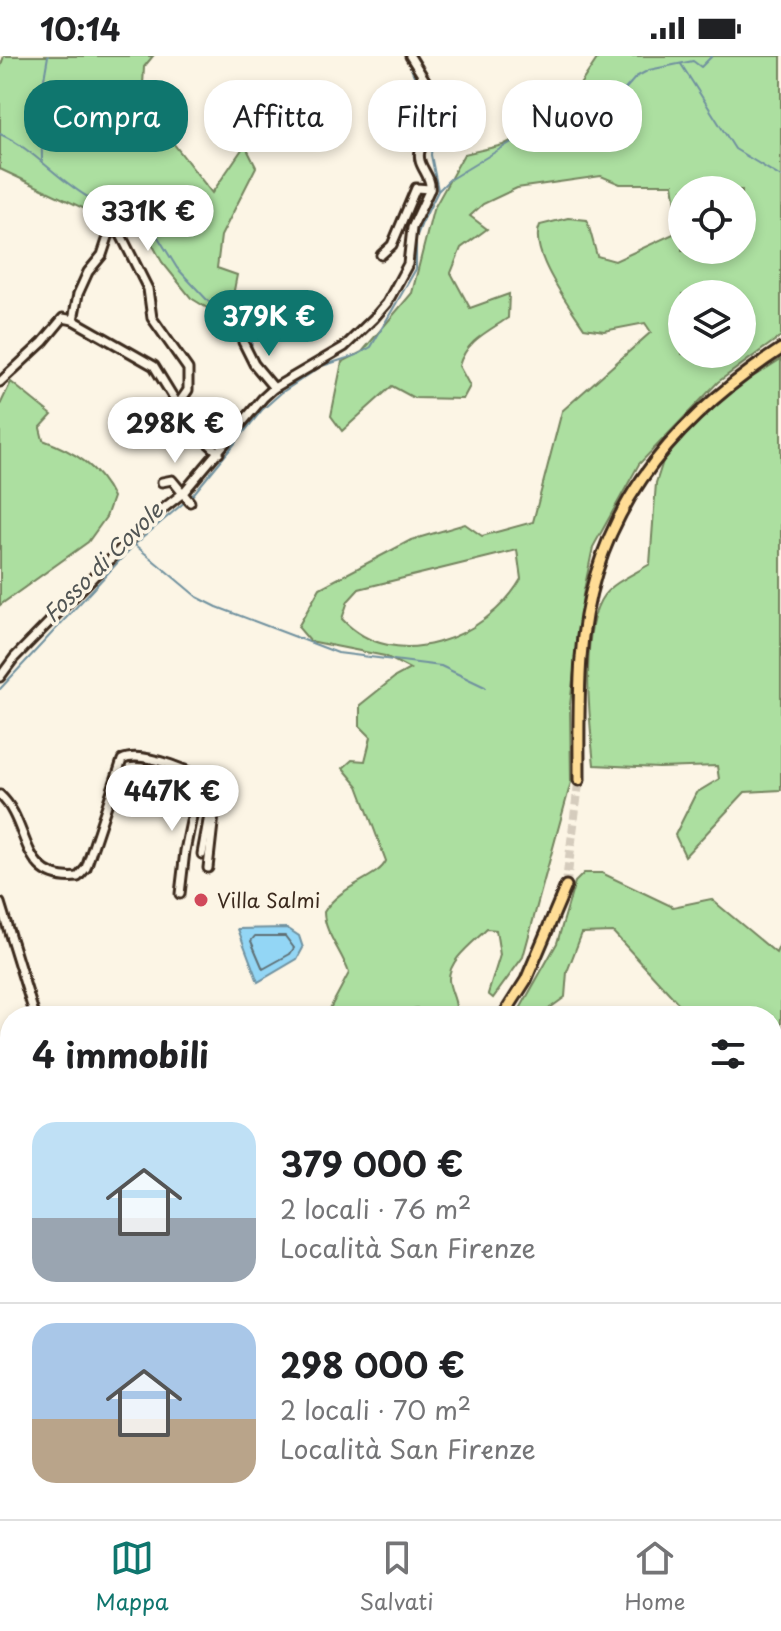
<!DOCTYPE html>
<html lang="it">
<head>
<meta charset="utf-8">
<style>
  :root { --surface:#fff; --page:#f2f2f2; --text:#202124; --muted:#757577; --line:#e0e0e0; --accent:#0f766e }
  body { margin:0; font-family:"Playpen Sans",sans-serif; background:var(--page); color:var(--text); height:100vh; display:flex; flex-direction:column; font-size:30px; white-space:nowrap }
  * { box-sizing:border-box; margin:0 }
  p { font-size:26px; color:var(--muted) }
  .icon { flex:none; width:44px; height:44px; fill:none; stroke:currentColor; stroke-width:2; stroke-linecap:round; stroke-linejoin:round }
  .map { position:relative; flex:1; overflow:hidden }
  .panel { position:absolute; left:0px; top:950px; width:782px; height:514px; display:flex; flex-direction:column; background:var(--surface); border-radius:32px 32px 0 0; box-shadow:0 4px 12px #0003 }
  .panel>* { flex:none }
  .banner { position:absolute; left:24px; top:24px; width:734px; height:72px; display:flex; gap:16px }
  .tools { position:absolute; left:668px; top:120px; display:grid; gap:16px }
  .tools a { display:grid; place-items:center; width:88px; height:88px; border-radius:50%; background:var(--surface); box-shadow:0 4px 12px #0003; font-size:40px }
  .price { position:absolute; translate:-50% -68px; padding:0 18px; border-radius:28px; background:#fff; color:#222; font-size:26px; line-height:52px; filter:drop-shadow(0 2px 4px #0008) }
  .price::after { content:''; position:absolute; left:50%; top:48px; width:24px; height:18px; margin-left:-12px; background:inherit; clip-path:polygon(0 0,100% 0,50% 100%) }
  .price.current { background:var(--accent); color:#fff }
  ul { padding:0; list-style:none }
  li { display:flex; align-items:center; gap:24px; height:200px; padding:0 32px }
  li+li { border-top:2px solid var(--line) }
  li span { display:grid; place-items:center; flex:none; width:224px; height:160px; border-radius:24px; color:#555 }
  li>.icon { margin-inline-start:auto }
  span .icon { width:96px; height:96px; fill:#fffc; stroke-width:1 }
  li b { font-size:34px }
  h2 { display:flex; justify-content:space-between; align-items:center; height:96px; padding:0 32px; font-size:34px }
  .chip { padding:0 28px; border-radius:32px; background:var(--surface); box-shadow:0 4px 12px #0003; font-size:28px; line-height:72px }
  .chip.current { background:var(--accent); color:#fff }
  .status { display:flex; justify-content:space-between; align-items:center; height:56px; padding:0 40px; background:var(--surface); direction:ltr }
  .status svg { height:22px; fill:currentColor }
  .tabs { display:flex; justify-content:space-around; align-items:center; height:112px; border-top:2px solid var(--line); background:var(--surface); font-size:22px; color:var(--muted) }
  .tabs a { display:grid; justify-items:center; gap:4px }
  .tabs .current { color:var(--accent) }
  .map>svg:first-child { display:block }
</style>
</head>
<body>
<div class="status"><b>10:14</b><svg viewBox="0 0 49 12"><path d="M0 12V9h3v3zM5 12V6h3v6zM10 12V3h3v9zM15 12V0h3v12zM26 1h20v11H26zM47 4h2v5h-2z"/></svg></div>
<div class="map">
<svg width="781" height="1463" viewBox="0 0 781 1463">
  <rect width="100%" height="100%" fill="#fcf5e5"/>
  <filter id="ink" filterUnits="userSpaceOnUse"><feTurbulence type="fractalNoise" baseFrequency=".0125" numOctaves="2"/><feDisplacementMap in="SourceGraphic" scale="16" xChannelSelector="R" yChannelSelector="G"/><feConvolveMatrix kernelMatrix="1 2 1 2 8 2 1 2 1" color-interpolation-filters="sRGB"/></filter>
  <g filter="url(#ink)">
    <!-- green -->
    <g fill="#acdfa0" stroke="#74845f" stroke-width="2" fill-rule="evenodd">
      <path d="M 4,0 L 153,0 L 144,11 L 142,47 L 212,137 L 245,89 L 256,111 L 221,180 L 217,212 L 237,219 L 228,265 L 191,242 L 162,206 L 146,177 L 123,156 L 106,163 L 0,113 L 0,12 Z"/>
      <path d="M 599,0 L 781,0 L 781,280 L 718,326 L 639,408 L 593,491 L 583,539 L 570,649 L 571,726 L 523,901 L 493,942 L 488,938 L 500,899 L 496,874 L 487,873 C 474,886 448,904 449,924 C 450,937 460,948 454,960 L 425,960 L 417,952 L 407,954 L 406,960 L 326,960 L 349,917 C 342,896 324,876 324,856 C 341,828 378,823 386,805 L 358,730 L 343,712 L 352,704 L 365,705 L 371,681 L 360,670 L 360,649 L 395,621 L 410,613 L 385,600 L 310,585 L 298,571 L 320,532 L 411,484 L 465,468 L 482,480 L 533,466 L 562,355 L 651,276 L 645,267 L 604,275 L 584,272 C 569,249 528,195 540,169 L 568,162 L 587,164 L 597,200 L 615,205 L 680,175 L 673,128 L 620,128 L 601,120 L 517,132 L 483,148 L 470,160 L 487,173 L 461,192 L 451,217 L 470,252 L 509,238 L 508,262 C 487,276 466,285 459,310 L 470,330 L 463,343 L 414,342 L 392,330 L 342,375 L 331,360 L 342,306 L 362,296 L 412,237 L 433,154 L 464,98 L 503,89 L 571,54 L 579,30 ZM 682,134 L 742,134 L 742,194 L 682,194 ZM 682,238 L 742,238 L 742,298 L 682,298 ZM 517,494 L 521,523 C 486,583 394,619 342,563 L 348,545 L 359,533 Z"/>
      <path d="M 781,303 L 781,734 L 745,736 L 685,800 L 675,779 L 696,737 L 719,723 L 717,710 L 659,712 L 594,709 C 590,668 579,572 604,539 C 614,526 636,517 650,508 L 656,427 L 666,396 L 729,336 Z"/>
      <path d="M 11,326 L 52,359 L 40,372 L 43,384 C 75,396 98,410 113,441 L 106,461 L 88,486 L 0,549 L 0,349 Z"/>
      <path d="M 584,817 L 602,817 L 673,851 L 711,843 L 776,897 L 781,886 L 781,1015 L 772,1018 L 772,960 L 690,960 L 613,876 L 582,877 L 567,916 L 565,941 L 539,960 L 516,960 L 557,887 L 575,826 Z"/>
      <path d="M 781,1252 L 781,1463 L 652,1463 L 648,1454 L 772,1454 L 772,1255 Z"/>
    </g>
    <!-- water -->
    <path fill="#93d6f5" stroke="#70919f" stroke-width="2" d="M 287,872 L 299,880 L 303,892 L 297,903 L 258,926 L 238,873 Z"/>
    <g fill="none" stroke-linecap="round" stroke-linejoin="round">
      <!-- shore -->
      <path stroke="#5e6f74" stroke-width="2" d="M 255,880 L 285,880 L 294,892 L 290,898 L 263,913 L 251,885 Z"/>
      <!-- stream -->
      <g stroke="#70919f" stroke-width="2">
        <path d="M 406,0 L 433,67"/>
        <path d="M 681,8 L 735,93 L 781,121"/>
        <path d="M 433,77 L 431,99 L 438,134"/>
        <path d="M 0,78 C 34,93 58,125 91,143 C 110,154 129,156 147,170 L 150,168 L 177,212 L 209,246 L 250,267 L 253,272 L 251,295 L 281,336"/>
        <path d="M 42,104 L 41,40 L 48,0"/>
        <path d="M 191,441 L 262,354 L 281,337 L 322,310 L 357,299 L 371,291 L 416,213 L 416,182 L 422,167 L 438,135 L 449,124 L 510,87 L 549,75 L 578,56 L 620,39 L 636,21 L 649,14 L 693,5 L 701,11 L 712,0"/>
        <path d="M 135,489 L 197,541 L 217,551 L 338,597 L 441,610 L 485,631"/>
        <path d="M 0,633 L 134,489 L 186,445"/>
      </g>
      <!-- major-tunnel -->
      <path stroke="#d5ccbd" stroke-width="9" stroke-dasharray="9 4.5" stroke-linecap="butt" d="M 566,830 L 579,724"/>
      <!-- minor casing -->
      <g stroke="#3b2a1e" stroke-width="13">
        <g id="minor">
          <path d="M 381,199 L 392,189 L 416,132 L 430,133"/>
          <path d="M 73,264 L 78,238 L 88,216 L 102,199 L 110,175 L 120,177 L 148,233 L 152,262 L 188,313 L 188,334 L 179,347"/>
          <path d="M 243,286 L 254,308 L 274,332"/>
          <path d="M 0,326 L 43,286 L 63,262 L 73,264 L 154,310 L 192,372 L 219,397"/>
          <path d="M 162,426 L 172,424 L 190,446"/>
          <path d="M 0,621 L 14,602 L 150,463 L 183,437 L 263,342 L 274,332 L 344,291 L 374,262 L 387,247 L 408,208 L 412,172 L 430,133 C 432,119 416,110 420,95 C 424,80 439,69 443,53 L 410,0"/>
          <path d="M 0,739 C 31,767 19,827 78,821 L 86,812 L 122,704 C 141,693 201,718 217,732 L 208,812"/>
          <path d="M 202,798 L 214,732"/>
          <path d="M 180,838 L 185,795 L 200,721"/>
          <path d="M 0,847 L 35,960"/>
          <path d="M 0,1156 L 10,1155"/>
          <path d="M 772,1184 L 779,1186 L 781,1192"/>
          <path d="M 748,1454 L 748,1463"/>
        </g>
      </g>
      <!-- major casing -->
      <g stroke="#3b2a1e" stroke-width="15">
        <g id="major">
          <path d="M 579,724 C 579,684 578,643 581,602 C 590,462 668,367 781,293"/>
          <path d="M 503,960 L 526,924 L 566,830"/>
          <path d="M 308,1454 L 309,1463"/>
        </g>
      </g>
      <!-- minor -->
      <use href="#minor" stroke="#fcf5e5" stroke-width="7"/>
      <!-- major -->
      <use href="#major" stroke="#ffdd96" stroke-width="9"/>
    </g>
  </g>
  <!-- markers -->
  <circle fill="#d1495b" stroke="#fcf5e5" stroke-width="3" cx="201" cy="844" r="8"/>
  <g text-anchor="middle" dominant-baseline="central" stroke-width="7" stroke-linejoin="round" paint-order="stroke">
    <!-- poi labels -->
    <g font-size="20" fill="#3b2a1e" stroke="#fcf5e5" text-anchor="start">
      <text x="217" y="844">Villa Salmi</text>
    </g>
    <!-- water labels -->
    <g font-size="22" font-style="italic" fill="#515554" stroke="#fcf5e5">
      <text transform="translate(102 505) rotate(-45)">Fosso di Covole</text>
    </g>
  </g>
</svg>
<div class="tools">
<a><svg class="icon" aria-label="locate" viewBox="0 0 24 24"><circle cx="12" cy="12" r="6"/><path d="M12 2v4M12 18v4M2 12h4M18 12h4"/></svg></a>
<a><svg class="icon" aria-label="layers" viewBox="0 0 24 24"><path d="M12 4l9 5-9 5-9-5zM3 14l9 5 9-5"/></svg></a>
</div>
<b class="price" style="left:148px;top:197px">331K €</b>
<b class="price current" style="left:269px;top:302px">379K €</b>
<b class="price" style="left:175px;top:409px">298K €</b>
<b class="price" style="left:172px;top:777px">447K €</b>
<div class="banner">
<a class="chip current">Compra</a>
<a class="chip">Affitta</a>
<a class="chip">Filtri</a>
<a class="chip">Nuovo</a>
</div>
<section class="panel">
<h2>4 immobili<svg class="icon" aria-label="filters" viewBox="0 0 24 24"><path d="M4 7h16M4 17h16"/><circle cx="9" cy="7" r="2"/><circle cx="15" cy="17" r="2"/></svg></h2>
<ul>
<li><span style="background:linear-gradient(#bfe0f5 60%,#9aa5b1 0)"><svg class="icon" aria-label="home" viewBox="0 0 24 24"><path d="M3 11l9-7 9 7M6 9v11h12V9"/></svg></span><div><b>379 000 €</b><p>2 locali · 76 m²</p><p>Località San Firenze</p></div></li>
<li><span style="background:linear-gradient(#a9c7e8 60%,#b9a48a 0)"><svg class="icon" aria-label="home" viewBox="0 0 24 24"><path d="M3 11l9-7 9 7M6 9v11h12V9"/></svg></span><div><b>298 000 €</b><p>2 locali · 70 m²</p><p>Località San Firenze</p></div></li>
</ul>
</section>
</div>
<nav class="tabs">
<a class="current"><svg class="icon" aria-label="map" viewBox="0 0 24 24"><path d="M3 6l6-2 6 2 6-2v14l-6 2-6-2-6 2zM9 4v14M15 6v14"/></svg>Mappa</a>
<a><svg class="icon" aria-label="saved" viewBox="0 0 24 24"><path d="M7 4h10v16l-5-4-5 4z"/></svg>Salvati</a>
<a><svg class="icon" aria-label="home" viewBox="0 0 24 24"><path d="M3 11l9-7 9 7M6 9v11h12V9"/></svg>Home</a>
</nav>
</body>
</html>
